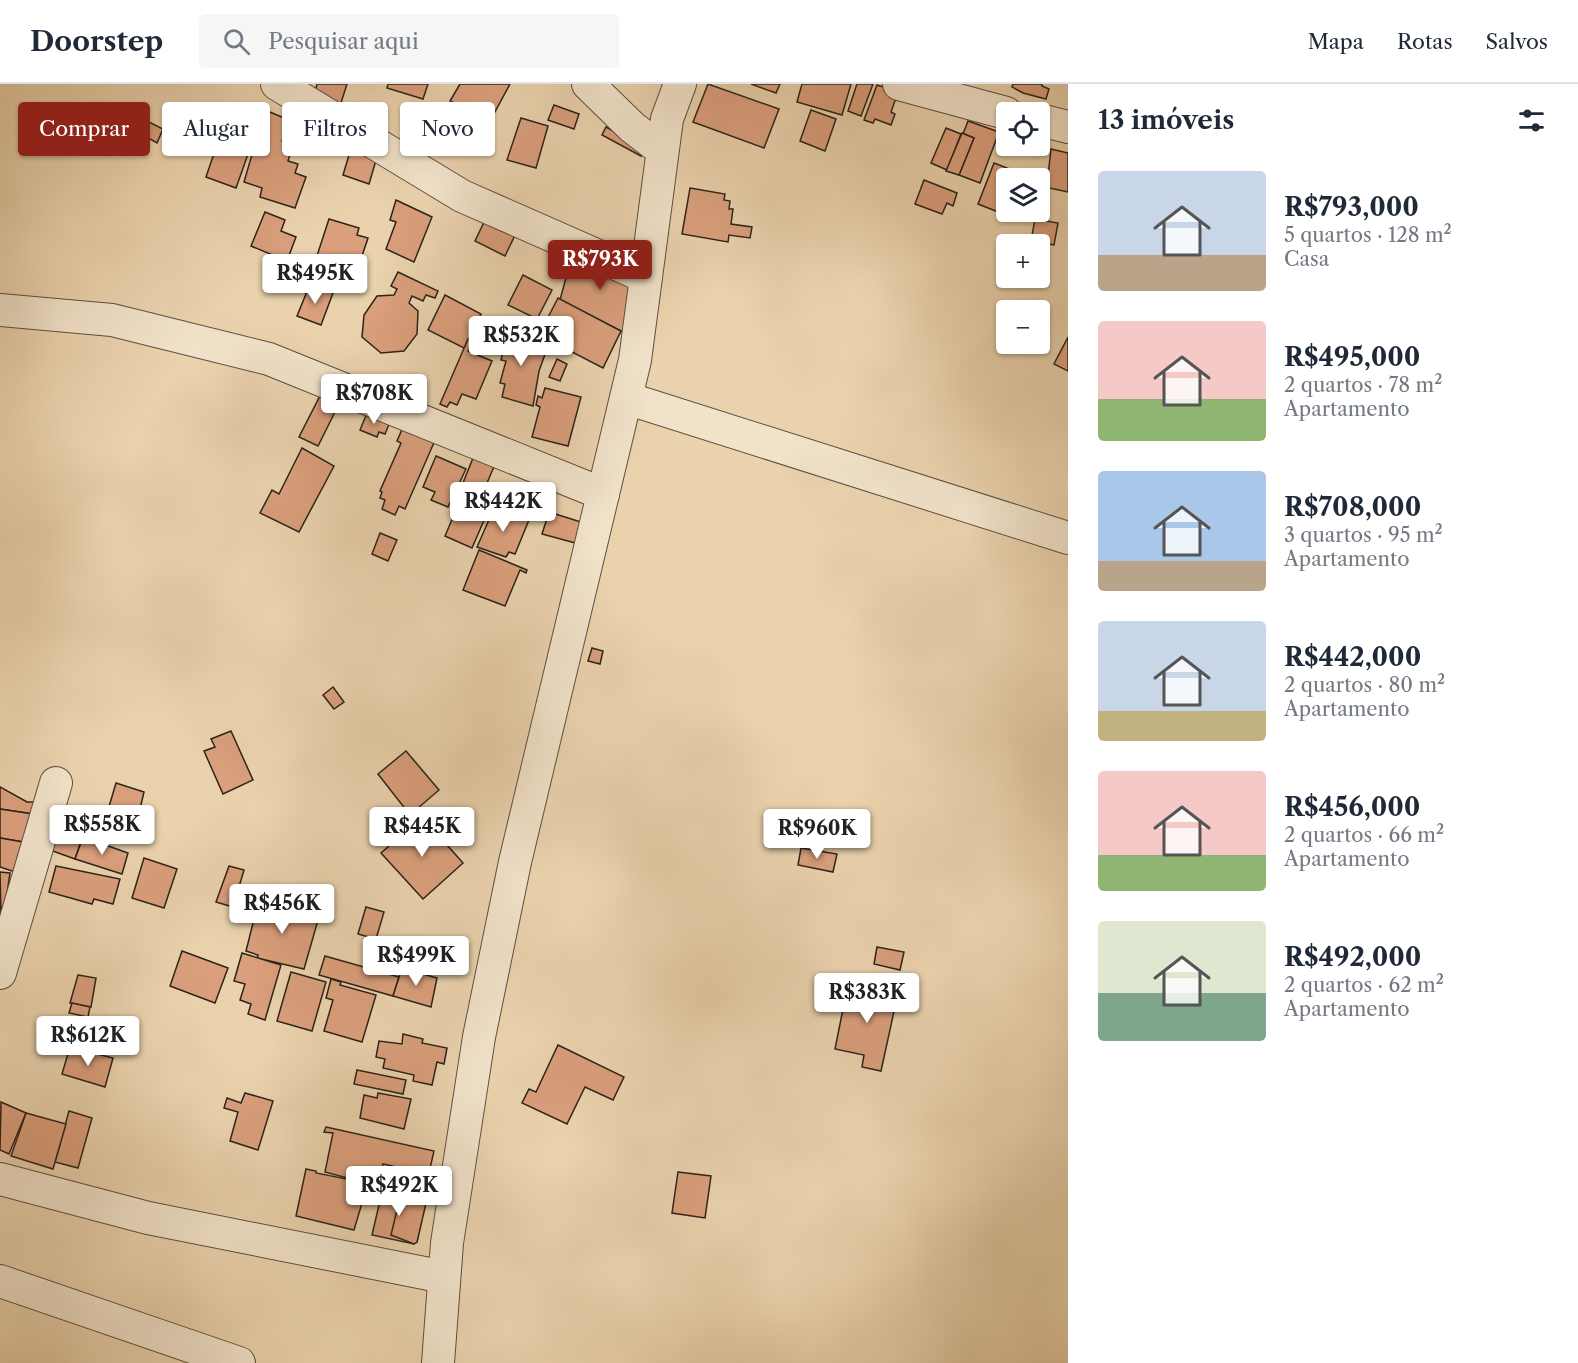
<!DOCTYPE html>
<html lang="pt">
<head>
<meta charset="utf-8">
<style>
  :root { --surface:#fff; --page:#f6f6f7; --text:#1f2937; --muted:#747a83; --line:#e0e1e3; --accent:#8f2418 }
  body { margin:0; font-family:"Libre Caslon Text",serif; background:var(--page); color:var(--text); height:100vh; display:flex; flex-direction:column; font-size:22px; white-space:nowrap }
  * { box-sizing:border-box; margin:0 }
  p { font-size:20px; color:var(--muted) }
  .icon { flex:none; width:33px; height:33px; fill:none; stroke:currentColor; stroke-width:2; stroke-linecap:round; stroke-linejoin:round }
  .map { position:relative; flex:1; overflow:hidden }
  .side { display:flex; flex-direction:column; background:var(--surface); width:510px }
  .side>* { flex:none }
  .guide { position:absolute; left:18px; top:18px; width:570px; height:54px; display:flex; gap:12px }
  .controls { position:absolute; left:996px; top:18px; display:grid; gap:12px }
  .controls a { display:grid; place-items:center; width:54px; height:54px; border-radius:6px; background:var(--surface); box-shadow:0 2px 4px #0004; font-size:30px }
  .price { position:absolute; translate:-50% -51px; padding:0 14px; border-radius:6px; background:#fff; color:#222; font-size:20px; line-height:39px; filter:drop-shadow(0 2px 3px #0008) }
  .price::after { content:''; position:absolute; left:50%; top:36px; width:18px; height:14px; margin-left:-9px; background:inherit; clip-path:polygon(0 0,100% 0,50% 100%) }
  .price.active { background:var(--accent); color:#fff }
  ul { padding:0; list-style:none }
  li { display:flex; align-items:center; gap:18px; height:150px; padding:0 30px }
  li span { display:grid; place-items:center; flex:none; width:168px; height:120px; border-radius:6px; color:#555 }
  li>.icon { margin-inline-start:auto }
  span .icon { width:72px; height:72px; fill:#fffc; stroke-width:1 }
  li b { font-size:26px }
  h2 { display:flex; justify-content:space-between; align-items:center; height:72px; padding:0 30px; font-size:26px }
  .chip { padding:0 21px; border-radius:6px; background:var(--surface); box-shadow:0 2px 4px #0004; font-size:21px; line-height:54px }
  .chip.active { background:var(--accent); color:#fff }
  header { display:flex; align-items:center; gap:36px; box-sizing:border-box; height:84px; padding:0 30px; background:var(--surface); border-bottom:2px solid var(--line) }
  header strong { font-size:28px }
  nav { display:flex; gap:33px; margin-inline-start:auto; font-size:21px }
  .search { width:420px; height:54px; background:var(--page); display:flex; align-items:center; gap:15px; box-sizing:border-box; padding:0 21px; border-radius:6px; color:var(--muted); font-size:22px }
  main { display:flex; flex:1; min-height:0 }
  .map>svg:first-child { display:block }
</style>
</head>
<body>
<header>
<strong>Doorstep</strong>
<div class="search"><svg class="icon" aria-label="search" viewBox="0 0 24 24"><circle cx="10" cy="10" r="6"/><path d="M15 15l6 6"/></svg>Pesquisar aqui</div>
<nav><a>Mapa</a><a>Rotas</a><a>Salvos</a></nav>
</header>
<main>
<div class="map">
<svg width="1068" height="1279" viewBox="0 0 1068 1279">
  <rect width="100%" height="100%" fill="#ead2ad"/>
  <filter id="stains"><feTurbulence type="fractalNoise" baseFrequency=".00333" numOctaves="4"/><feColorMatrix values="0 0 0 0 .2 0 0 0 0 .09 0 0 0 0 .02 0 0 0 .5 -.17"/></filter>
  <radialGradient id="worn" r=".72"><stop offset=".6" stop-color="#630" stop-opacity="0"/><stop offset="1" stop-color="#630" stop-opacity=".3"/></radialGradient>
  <!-- building -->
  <g fill="#da9f7c" stroke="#2c231a" stroke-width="1.5">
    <path d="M 317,0 L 347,0 L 339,25 L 314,12 Z"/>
    <path d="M 388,0 L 428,0 L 423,15 L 387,4 Z"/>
    <path d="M 460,0 L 510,0 L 490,37 L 450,17 Z"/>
    <path d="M 708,0 L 779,25 L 764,64 L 693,38 Z"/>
    <path d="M 751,0 L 780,0 L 776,9 Z"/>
    <path d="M 802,0 L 851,0 L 842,31 L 797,18 Z"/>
    <path d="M 857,0 L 873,0 L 861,32 L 848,27 Z"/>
    <path d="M 1013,0 L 1042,0 L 1042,2 L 1049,5 L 1046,15 L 1023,9 L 1012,3 Z"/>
    <path d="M 877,1 L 898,8 L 891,28 L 895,30 L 891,41 L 875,35 L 873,39 L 864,36 Z"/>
    <path d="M 554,21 L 579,30 L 574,45 L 548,36 Z"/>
    <path d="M 265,26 L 289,36 L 282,57 L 293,61 L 288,77 L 298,80 L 295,89 L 306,93 L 295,124 L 260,113 L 262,104 L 244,98 Z"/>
    <path d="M 811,26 L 836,35 L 825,67 L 800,57 Z"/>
    <path d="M 141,34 L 163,45 L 157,59 L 136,47 Z"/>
    <path d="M 521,34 L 548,42 L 536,84 L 507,76 Z"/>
    <path d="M 968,37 L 999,48 L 980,99 L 959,91 L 974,54 L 963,50 Z"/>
    <path d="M 606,43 L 643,63 L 641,72 L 602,51 Z"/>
    <path d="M 946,44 L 961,50 L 947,86 L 931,79 Z"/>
    <path d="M 222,46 L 253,56 L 236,104 L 206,93 Z"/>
    <path d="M 962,49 L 974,54 L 959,91 L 946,87 Z"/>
    <path d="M 352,61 L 377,73 L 369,100 L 343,91 Z"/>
    <path d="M 1051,65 L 1068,69 L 1068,108 L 1040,102 L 1040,94 L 1034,94 L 1035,90 L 1048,92 Z"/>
    <path d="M 994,79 L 1025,91 L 1024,94 L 1006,94 L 1006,128 L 1013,128 L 1011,133 L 978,120 Z"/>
    <path d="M 924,96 L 957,109 L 953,122 L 947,119 L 942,130 L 915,120 Z"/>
    <path d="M 690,104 L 725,110 L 724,116 L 730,117 L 729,125 L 733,125 L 731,140 L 752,143 L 750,154 L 729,151 L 728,158 L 682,150 Z"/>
    <path d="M 396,116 L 432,133 L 414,178 L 386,165 L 396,138 L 390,136 Z"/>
    <path d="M 265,128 L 285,136 L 281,147 L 296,153 L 287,177 L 251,162 Z"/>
    <path d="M 488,130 L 518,145 L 505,172 L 475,157 Z"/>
    <path d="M 329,135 L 359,144 L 357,151 L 368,154 L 352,202 L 321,191 L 323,184 L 314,181 Z"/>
    <path d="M 1035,135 L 1058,139 L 1054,161 L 1031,157 Z"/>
    <path d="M 570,163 L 640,198 L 627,250 L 560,216 L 568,186 L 565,184 Z"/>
    <path d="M 398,188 L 438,207 L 435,214 L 426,211 L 423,217 L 412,212 L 409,219 L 418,227 L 417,250 L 404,267 L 381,269 L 362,253 L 364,231 L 377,212 L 394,211 L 397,205 L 391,202 Z"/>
    <path d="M 523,191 L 552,206 L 537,235 L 508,221 Z"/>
    <path d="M 310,200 L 333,209 L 321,241 L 297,232 Z"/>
    <path d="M 445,211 L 481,230 L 464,264 L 428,246 Z"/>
    <path d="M 558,214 L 621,247 L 603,284 L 539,251 Z"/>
    <path d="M 509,243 L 526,251 L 525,256 L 548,262 L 539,287 L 533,322 L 502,313 L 505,300 L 500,299 L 506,277 L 501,276 Z"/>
    <path d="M 1068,253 L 1068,287 L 1054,280 Z"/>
    <path d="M 468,255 L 472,257 L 468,267 L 492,277 L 476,315 L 462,310 L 457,321 L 450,318 L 447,323 L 440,320 Z"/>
    <path d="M 557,275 L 567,280 L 560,297 L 549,293 Z"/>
    <path d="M 545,304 L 581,313 L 568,362 L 532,353 L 540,323 L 536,321 L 538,312 L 542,314 Z"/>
    <path d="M 322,308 L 341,316 L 318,362 L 299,353 Z"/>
    <path d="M 367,329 L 390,338 L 385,350 L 379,348 L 377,353 L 360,346 Z"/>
    <path d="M 404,341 L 436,354 L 405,425 L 399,422 L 395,431 L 382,425 L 385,416 L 380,414 L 382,408 L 380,407 L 401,359 L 397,357 Z"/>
    <path d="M 302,364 L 334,382 L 299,448 L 260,429 L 272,406 L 279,410 Z"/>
    <path d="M 475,369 L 496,378 L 484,406 L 495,411 L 472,464 L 445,452 L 467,400 L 463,399 Z"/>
    <path d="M 436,372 L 466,385 L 448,423 L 431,416 L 435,408 L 423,403 Z"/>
    <path d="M 495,422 L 529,436 L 515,470 L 509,468 L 506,473 L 477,463 Z"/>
    <path d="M 549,428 L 581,438 L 579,460 L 542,450 Z"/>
    <path d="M 380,449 L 397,456 L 388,477 L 372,470 Z"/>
    <path d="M 479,466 L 527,486 L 526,489 L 520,486 L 505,522 L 463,506 Z"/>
    <path d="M 592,564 L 603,567 L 600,580 L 588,577 Z"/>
    <path d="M 333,603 L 344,618 L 334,625 L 323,611 Z"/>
    <path d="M 231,647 L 253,696 L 223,710 L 204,667 L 215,663 L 211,655 Z"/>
    <path d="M 406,667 L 439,706 L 410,731 L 378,690 Z"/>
    <path d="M 116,699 L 144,708 L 135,746 L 105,736 Z"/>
    <path d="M 0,703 L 27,718 L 35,718 L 33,730 L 0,725 Z"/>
    <path d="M 65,722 L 90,731 L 75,775 L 50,766 Z"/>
    <path d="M 0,725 L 33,730 L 30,759 L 0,754 Z"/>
    <path d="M 422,733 L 463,779 L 423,815 L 381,769 Z"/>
    <path d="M 83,753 L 128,769 L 122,790 L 75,775 Z"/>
    <path d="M 0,754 L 29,759 L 21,790 L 0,783 Z"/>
    <path d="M 801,764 L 837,770 L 833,788 L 798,781 Z"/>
    <path d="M 144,774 L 177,785 L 164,824 L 132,814 Z"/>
    <path d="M 56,782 L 120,795 L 113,820 L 94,815 L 92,820 L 49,808 Z"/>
    <path d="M 229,782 L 244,786 L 233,823 L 216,818 Z"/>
    <path d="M 0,788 L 10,789 L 5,823 L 2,823 L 1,833 Z"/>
    <path d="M 276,811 L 291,815 L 288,827 L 318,836 L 304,885 L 257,874 L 258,871 L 246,867 L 255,831 L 257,828 L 270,832 Z"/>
    <path d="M 366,823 L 384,828 L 376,855 L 358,850 Z"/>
    <path d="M 877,863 L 904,868 L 900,886 L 874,880 Z"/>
    <path d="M 182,867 L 228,884 L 215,919 L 170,902 Z"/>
    <path d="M 242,869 L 281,881 L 265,936 L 248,930 L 251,920 L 240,916 L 245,900 L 234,897 Z"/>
    <path d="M 325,872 L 399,893 L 393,912 L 319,891 Z"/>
    <path d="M 402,884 L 437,894 L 431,923 L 393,912 Z"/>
    <path d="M 291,888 L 326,898 L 312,947 L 277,937 Z"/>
    <path d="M 78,891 L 96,894 L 91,923 L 70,919 Z"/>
    <path d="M 331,895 L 341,898 L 340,901 L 376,911 L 362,958 L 324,947 L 333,916 L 326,914 Z"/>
    <path d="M 848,900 L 898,909 L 881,987 L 862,983 L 864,971 L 835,965 Z"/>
    <path d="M 72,919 L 90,923 L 88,933 L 69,929 Z"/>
    <path d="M 403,950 L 423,955 L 422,959 L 447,964 L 444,980 L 437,978 L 432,1001 L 413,997 L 414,991 L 383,984 L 385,975 L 376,973 L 379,957 L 402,960 Z"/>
    <path d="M 558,961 L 624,993 L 613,1016 L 585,1003 L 567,1040 L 522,1019 L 529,1005 L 536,1008 Z"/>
    <path d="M 70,963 L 113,974 L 105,1003 L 62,990 Z"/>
    <path d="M 357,986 L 406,996 L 403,1010 L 354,1000 Z"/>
    <path d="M 245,1009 L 273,1017 L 258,1066 L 230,1057 L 238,1028 L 224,1024 L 227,1014 L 241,1019 Z"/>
    <path d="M 378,1009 L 411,1015 L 404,1045 L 360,1034 L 364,1011 L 377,1014 Z"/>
    <path d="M 1,1018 L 26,1029 L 9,1070 L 0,1066 Z"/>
    <path d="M 69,1027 L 92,1034 L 78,1084 L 55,1078 Z"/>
    <path d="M 26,1029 L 66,1040 L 53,1085 L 11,1072 Z"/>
    <path d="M 326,1043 L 434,1067 L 423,1115 L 399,1108 L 405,1085 L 383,1080 L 377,1102 L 325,1088 L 333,1049 L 324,1048 Z"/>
    <path d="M 306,1085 L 316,1087 L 316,1089 L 357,1097 L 353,1114 L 354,1117 L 362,1119 L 354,1146 L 296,1132 Z"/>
    <path d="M 678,1088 L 711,1092 L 705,1134 L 672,1129 Z"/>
    <path d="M 383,1104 L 426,1115 L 417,1158 L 414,1160 L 372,1151 Z"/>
    <path d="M 401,1109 L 427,1115 L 417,1158 L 414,1160 L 391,1151 Z"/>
  </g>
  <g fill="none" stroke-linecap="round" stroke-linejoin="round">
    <!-- minor casing -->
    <g stroke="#5c4f3f" stroke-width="34">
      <g id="minor">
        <path d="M 277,0 L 462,112 L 646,193"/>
        <path d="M 588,0 L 632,43 L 662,66"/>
        <path d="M 899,0 L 1006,29"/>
        <path d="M 1040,36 L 1068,43"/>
        <path d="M 0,226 L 112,236 L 269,275 L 603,410"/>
        <path d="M 626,314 L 1068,454"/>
        <path d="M 0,889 L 56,699"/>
        <path d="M 0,1095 L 148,1134 L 444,1193"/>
        <path d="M 0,1197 L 239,1279"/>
        <path d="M 438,1279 L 447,1159 L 479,953 L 515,778 L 635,276 L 667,35 L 680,0"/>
      </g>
    </g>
    <!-- minor -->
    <use href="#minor" stroke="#f1e2ca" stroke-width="32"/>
  </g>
  <rect width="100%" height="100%" filter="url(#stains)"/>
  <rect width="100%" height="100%" fill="url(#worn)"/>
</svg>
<div class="controls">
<a><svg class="icon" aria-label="locate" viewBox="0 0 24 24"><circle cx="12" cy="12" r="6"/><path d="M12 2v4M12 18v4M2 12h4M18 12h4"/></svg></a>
<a><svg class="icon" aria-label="layers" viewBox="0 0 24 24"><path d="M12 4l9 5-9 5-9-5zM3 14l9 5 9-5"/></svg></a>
<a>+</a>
<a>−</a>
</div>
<b class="price active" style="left:600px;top:207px">R$793K</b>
<b class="price" style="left:315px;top:221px">R$495K</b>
<b class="price" style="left:521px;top:283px">R$532K</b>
<b class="price" style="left:374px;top:341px">R$708K</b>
<b class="price" style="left:503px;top:449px">R$442K</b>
<b class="price" style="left:102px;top:772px">R$558K</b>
<b class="price" style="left:422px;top:774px">R$445K</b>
<b class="price" style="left:817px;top:776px">R$960K</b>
<b class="price" style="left:282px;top:851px">R$456K</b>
<b class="price" style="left:416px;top:903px">R$499K</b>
<b class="price" style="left:867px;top:940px">R$383K</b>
<b class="price" style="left:88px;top:983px">R$612K</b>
<b class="price" style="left:399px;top:1133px">R$492K</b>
<div class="guide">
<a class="chip active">Comprar</a>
<a class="chip">Alugar</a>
<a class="chip">Filtros</a>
<a class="chip">Novo</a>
</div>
</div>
<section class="side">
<h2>13 imóveis<svg class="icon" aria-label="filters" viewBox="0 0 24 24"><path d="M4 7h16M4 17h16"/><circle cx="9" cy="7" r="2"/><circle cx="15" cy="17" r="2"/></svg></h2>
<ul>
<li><span style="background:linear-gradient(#c9d6e8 70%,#b9a48a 0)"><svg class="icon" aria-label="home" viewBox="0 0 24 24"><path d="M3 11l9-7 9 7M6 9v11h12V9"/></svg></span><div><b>R$793,000</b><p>5 quartos · 128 m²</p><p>Casa</p></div></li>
<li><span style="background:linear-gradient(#f6c9c9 65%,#8fb573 0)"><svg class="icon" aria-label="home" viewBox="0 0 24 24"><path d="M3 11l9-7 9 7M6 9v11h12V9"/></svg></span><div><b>R$495,000</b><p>2 quartos · 78 m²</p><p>Apartamento</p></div></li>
<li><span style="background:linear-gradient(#a9c7e8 75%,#b9a48a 0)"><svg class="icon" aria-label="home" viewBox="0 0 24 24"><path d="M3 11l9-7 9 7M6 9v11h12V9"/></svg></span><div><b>R$708,000</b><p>3 quartos · 95 m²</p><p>Apartamento</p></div></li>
<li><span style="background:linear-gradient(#c9d6e8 75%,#c2b280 0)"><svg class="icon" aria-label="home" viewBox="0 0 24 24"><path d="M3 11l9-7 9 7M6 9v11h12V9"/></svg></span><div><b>R$442,000</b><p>2 quartos · 80 m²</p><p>Apartamento</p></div></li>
<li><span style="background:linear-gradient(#f6c9c9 70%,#8fb573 0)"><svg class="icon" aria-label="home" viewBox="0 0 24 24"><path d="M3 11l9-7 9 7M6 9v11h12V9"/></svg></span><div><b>R$456,000</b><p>2 quartos · 66 m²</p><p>Apartamento</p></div></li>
<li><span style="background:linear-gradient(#dfe7d0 60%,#7fa58c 0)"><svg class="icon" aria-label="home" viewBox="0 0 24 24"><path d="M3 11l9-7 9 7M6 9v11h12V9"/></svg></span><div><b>R$492,000</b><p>2 quartos · 62 m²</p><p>Apartamento</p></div></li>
</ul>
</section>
</main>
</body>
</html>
